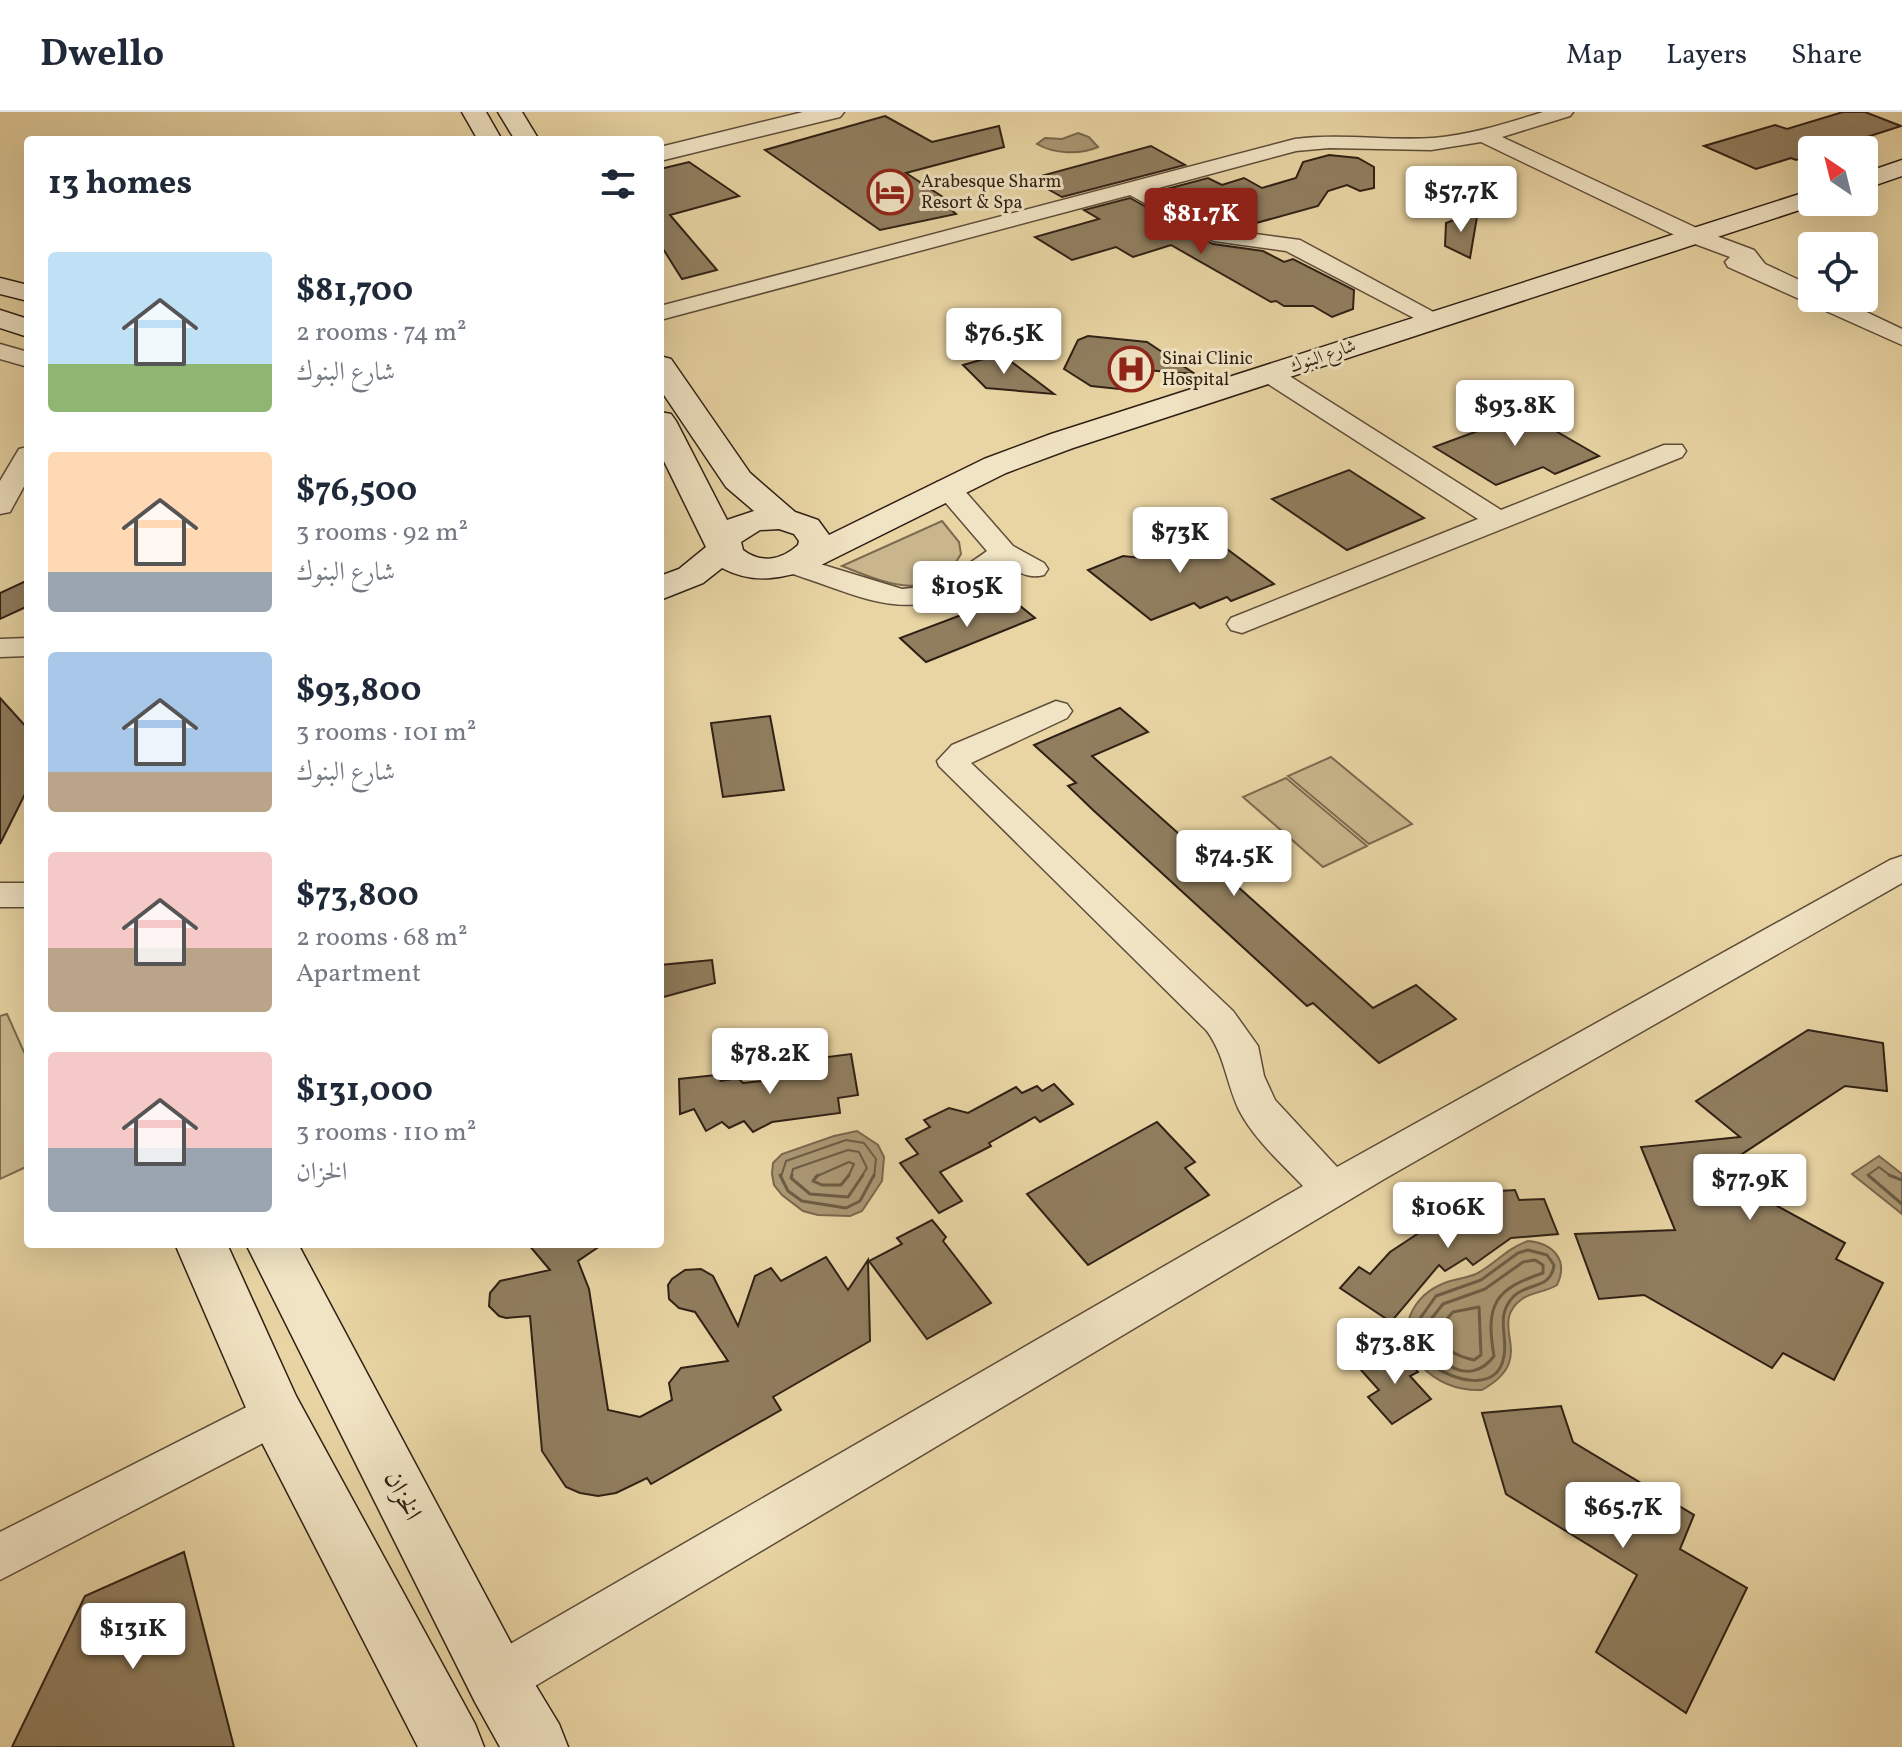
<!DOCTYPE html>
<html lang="en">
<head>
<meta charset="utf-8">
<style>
  :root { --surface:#fff; --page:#f6f6f7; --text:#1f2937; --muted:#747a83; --line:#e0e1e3; --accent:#8f2418 }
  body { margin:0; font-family:Vollkorn,Amiri,serif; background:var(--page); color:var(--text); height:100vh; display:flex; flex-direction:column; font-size:30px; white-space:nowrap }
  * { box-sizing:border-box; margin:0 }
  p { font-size:26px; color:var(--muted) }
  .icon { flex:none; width:44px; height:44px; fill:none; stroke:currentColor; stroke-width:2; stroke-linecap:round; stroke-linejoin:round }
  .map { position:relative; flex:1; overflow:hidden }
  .details { position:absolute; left:24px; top:24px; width:640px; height:1112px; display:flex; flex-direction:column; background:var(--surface); border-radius:8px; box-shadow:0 8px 32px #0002 }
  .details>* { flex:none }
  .needle { width:52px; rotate:325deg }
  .controls { position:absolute; left:1798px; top:24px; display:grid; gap:16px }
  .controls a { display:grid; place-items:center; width:80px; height:80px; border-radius:8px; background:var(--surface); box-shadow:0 8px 32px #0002; font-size:40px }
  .price { position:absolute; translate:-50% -68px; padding:0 18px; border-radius:8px; background:#fff; color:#222; font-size:26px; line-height:52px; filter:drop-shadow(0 2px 4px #0008) }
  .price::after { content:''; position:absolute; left:50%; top:48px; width:24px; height:18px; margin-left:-12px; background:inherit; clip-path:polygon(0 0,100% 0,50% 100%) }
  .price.selected { background:var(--accent); color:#fff }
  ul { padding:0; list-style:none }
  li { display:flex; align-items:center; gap:24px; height:200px; padding:0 24px }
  li span { display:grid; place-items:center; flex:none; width:224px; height:160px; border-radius:8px; color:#555 }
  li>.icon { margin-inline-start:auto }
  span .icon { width:96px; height:96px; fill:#fffc; stroke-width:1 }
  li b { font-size:34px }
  h2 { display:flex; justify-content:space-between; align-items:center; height:96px; padding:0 24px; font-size:34px }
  header { display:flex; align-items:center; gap:48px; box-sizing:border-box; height:112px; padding:0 40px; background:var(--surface); border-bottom:2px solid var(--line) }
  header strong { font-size:38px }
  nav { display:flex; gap:44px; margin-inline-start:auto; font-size:28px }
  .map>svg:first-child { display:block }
</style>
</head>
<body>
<header>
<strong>Dwello</strong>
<nav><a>Map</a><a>Layers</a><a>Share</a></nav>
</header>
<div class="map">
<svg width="1902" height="1635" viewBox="0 0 1902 1635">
  <rect width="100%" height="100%" fill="#e9d5a4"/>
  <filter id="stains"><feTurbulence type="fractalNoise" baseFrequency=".0025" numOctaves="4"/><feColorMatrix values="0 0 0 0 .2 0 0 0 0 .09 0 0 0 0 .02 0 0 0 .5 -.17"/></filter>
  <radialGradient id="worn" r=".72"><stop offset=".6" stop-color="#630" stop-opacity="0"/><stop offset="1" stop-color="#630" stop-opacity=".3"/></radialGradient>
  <!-- green -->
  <g fill="#c9b68c" stroke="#7c6b50" stroke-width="2">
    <path d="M 942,409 L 959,430 L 961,442 C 932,494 883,470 842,454 Z"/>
    <path d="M 1331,645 L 1412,712 L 1369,732 L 1288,664 Z"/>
    <path d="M 1286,666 L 1367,734 L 1323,755 L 1243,685 Z"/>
    <path d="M 7,902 L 28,949 L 28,1054 L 0,1067 L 0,904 Z"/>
  </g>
  <!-- water -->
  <g fill="#aa9773" stroke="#79674d" stroke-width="2">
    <path d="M 1078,21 L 1089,25 L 1098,35 C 1080,43 1054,42 1037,32 L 1045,26 L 1062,27 Z"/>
    <path d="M 857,1019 L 878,1033 L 884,1045 L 882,1069 L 862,1099 L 850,1104 L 818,1103 L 803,1099 L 782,1083 L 774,1073 L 772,1062 L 773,1051 L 782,1042 L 834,1024 Z"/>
    <path d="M 1879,1044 L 1902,1062 L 1902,1102 L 1852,1062 Z"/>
    <path d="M 1528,1129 C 1553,1131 1569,1148 1557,1173 C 1546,1180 1532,1180 1522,1187 C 1485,1214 1541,1245 1482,1278 C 1459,1279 1438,1271 1421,1254 C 1394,1228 1408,1187 1440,1173 C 1451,1167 1464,1167 1476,1162 C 1495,1152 1507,1136 1528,1129 Z"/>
  </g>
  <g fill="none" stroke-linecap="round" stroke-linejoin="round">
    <!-- shore-far1 -->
    <g stroke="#6c5c44" stroke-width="2">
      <path d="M 781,1065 L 786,1049 L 846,1028 L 864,1031 L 876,1047 L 874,1065"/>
      <path d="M 791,1065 L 793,1057 L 848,1038 L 859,1040 L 867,1056 L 861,1065"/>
      <path d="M 815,1065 L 849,1050 L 854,1052 L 848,1065"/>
      <path d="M 1870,1065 L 1868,1063 L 1879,1055 L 1892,1065"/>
    </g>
    <!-- shore -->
    <g stroke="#6c5c44" stroke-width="3">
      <path d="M 780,1063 L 788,1079 L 802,1089 L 846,1096 L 860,1089 L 874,1063"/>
      <path d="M 792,1063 L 791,1066 L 810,1082 L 848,1085 L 863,1063"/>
      <path d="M 818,1063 L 813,1069 L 822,1073 L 841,1073 L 849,1063"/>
      <path d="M 1868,1063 L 1902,1092"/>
      <path d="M 1889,1063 L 1902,1068"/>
      <path d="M 1528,1138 L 1547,1143 L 1554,1153 C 1551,1178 1527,1170 1513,1185 C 1495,1205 1508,1222 1504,1244 C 1498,1282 1452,1268 1432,1253 C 1420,1243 1415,1231 1414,1215 L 1436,1184 L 1481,1168 L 1518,1141 Z"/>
      <path d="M 1535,1148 L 1543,1153 L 1543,1161 C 1495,1177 1485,1192 1494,1244 C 1469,1278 1431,1249 1424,1216 L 1443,1192 L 1485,1177 L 1523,1150 Z"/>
      <path d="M 1479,1195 L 1481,1243 L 1474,1248 C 1456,1244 1442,1237 1436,1219 L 1453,1200 Z"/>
    </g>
  </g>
  <!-- building -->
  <g fill="#907e5f" stroke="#2f2015" stroke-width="2">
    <path d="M 1843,0 L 1865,0 L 1901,14 L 1827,38 L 1812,38 L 1812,43 L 1796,48 L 1791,46 L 1756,57 L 1704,34 L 1775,13 L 1787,17 Z"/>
    <path d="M 885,4 L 932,30 L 999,14 L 1004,35 L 906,61 L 946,87 L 941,89 L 956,102 L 880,118 L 765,38 Z"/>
    <path d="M 1151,34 L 1185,53 L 1062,85 L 1030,67 Z"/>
    <path d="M 1329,43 L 1358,46 L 1374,55 L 1374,76 L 1360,79 L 1347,73 L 1328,79 L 1318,94 L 1238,116 L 1228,115 L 1159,79 L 1208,66 L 1222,73 L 1244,66 L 1262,76 L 1296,66 L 1303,50 Z"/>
    <path d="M 689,50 L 739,84 L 670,103 L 717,158 L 682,167 L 660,132 L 660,57 Z"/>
    <path d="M 1130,86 L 1213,132 L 1263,139 L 1284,150 L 1293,147 L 1354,178 L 1353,197 L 1332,205 L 1313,194 L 1284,194 L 1276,189 L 1271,190 L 1171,133 L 1133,145 L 1116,135 L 1072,148 L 1035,125 L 1099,107 L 1084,98 Z"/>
    <path d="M 1478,99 L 1470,146 L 1445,134 L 1446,111 Z"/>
    <path d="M 1088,224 L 1147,230 L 1195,262 L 1145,258 L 1123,266 L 1119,277 L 1091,274 L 1064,257 L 1078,228 Z"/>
    <path d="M 1001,242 L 1054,282 L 986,276 L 963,253 Z"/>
    <path d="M 1515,295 L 1547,314 L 1599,344 L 1555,362 L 1543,355 L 1496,373 L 1434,335 L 1483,317 L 1472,311 Z"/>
    <path d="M 1349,358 L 1424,406 L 1347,438 L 1272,387 Z"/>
    <path d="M 1196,414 L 1274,472 L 1231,489 L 1227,485 L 1200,496 L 1194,491 L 1151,508 L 1088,458 L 1123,444 L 1141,446 L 1150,431 Z"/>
    <path d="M 28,468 L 28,494 L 0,507 L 0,481 Z"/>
    <path d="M 1009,485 L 1035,506 L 926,550 L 900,526 Z"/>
    <path d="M 0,586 L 28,617 L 28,676 L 0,732 Z"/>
    <path d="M 1120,596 L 1148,620 L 1092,644 L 1373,896 L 1416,873 L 1456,907 L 1379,951 L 1313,891 L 1307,894 L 1093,698 L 1068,674 L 1076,671 L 1034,633 Z"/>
    <path d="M 770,604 L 784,678 L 723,685 L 711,611 Z"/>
    <path d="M 712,848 L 715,871 L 660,886 L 660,853 Z"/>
    <path d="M 1808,918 L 1883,931 L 1887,979 L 1845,974 L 1715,1060 L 1845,1131 L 1836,1147 L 1883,1171 L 1834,1268 L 1783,1241 L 1772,1256 L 1644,1183 L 1599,1187 L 1575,1122 L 1675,1118 L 1641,1035 L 1740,1025 L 1696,989 Z"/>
    <path d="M 851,942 L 858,983 L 838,986 L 840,1001 L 772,1010 L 753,1020 L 744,1009 L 729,1016 L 722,1010 L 706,1019 L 694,997 L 680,1002 L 679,967 L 716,963 L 721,969 L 738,966 L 743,971 L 814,963 L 811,947 Z"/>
    <path d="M 1054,972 L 1073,992 L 1040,1010 L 1035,1005 L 989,1031 L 991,1034 L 940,1060 L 962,1089 L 939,1101 L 900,1051 L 918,1042 L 906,1027 L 930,1015 L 924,1008 L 949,996 L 968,1001 L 1016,975 L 1022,981 L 1037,974 L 1042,979 Z"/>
    <path d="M 1157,1010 L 1195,1050 L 1185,1056 L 1209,1083 L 1088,1153 L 1027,1082 Z"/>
    <path d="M 1515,1078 L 1519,1088 L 1544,1087 L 1558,1122 L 1511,1126 L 1473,1153 L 1466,1146 L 1445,1159 L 1439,1153 L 1391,1210 L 1340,1176 L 1359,1155 L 1370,1162 L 1390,1140 L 1434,1111 L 1443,1120 L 1487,1090 L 1483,1080 Z"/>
    <path d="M 932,1108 L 946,1125 L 943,1129 L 991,1191 L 927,1227 L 869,1149 L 902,1132 L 897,1126 Z"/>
    <path d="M 528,1132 L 603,1132 L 578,1149 L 589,1177 L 608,1298 L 640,1305 L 672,1288 L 669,1271 L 681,1256 L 728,1249 L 695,1200 L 679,1196 L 669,1187 L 668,1173 L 672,1167 L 685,1158 L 701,1157 L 713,1164 L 738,1214 L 755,1164 L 771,1156 L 781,1169 L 826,1145 L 848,1178 L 868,1148 L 870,1229 L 773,1285 L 781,1298 L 651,1372 L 647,1366 L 616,1381 L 598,1384 L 580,1381 L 566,1375 L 542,1339 L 530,1204 L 506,1206 L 499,1204 L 489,1194 L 490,1181 L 500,1169 L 550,1158 Z"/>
    <path d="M 1395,1235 L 1418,1260 L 1410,1264 L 1431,1287 L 1392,1312 L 1368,1285 L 1379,1278 L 1360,1257 Z"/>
    <path d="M 1561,1294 L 1573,1330 L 1694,1403 L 1680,1437 L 1747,1476 L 1686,1601 L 1596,1540 L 1637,1463 L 1506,1382 L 1482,1301 Z"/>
    <path d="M 184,1440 L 234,1635 L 12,1635 L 85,1484 Z"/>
  </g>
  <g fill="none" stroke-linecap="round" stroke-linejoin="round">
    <!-- minor casing -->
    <g stroke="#5e4d39" stroke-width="3">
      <g id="minor">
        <path d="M 1543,0 L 1573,0 L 1570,4 L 1502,25 L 1703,119 L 1754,138 L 1765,152 L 1812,174 L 1812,186 L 1837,186 L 1902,217 L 1902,233 L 1728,155 L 1725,150 L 1730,145 L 1687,129 L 1481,30 L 1431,38 L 1329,36 L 1296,39 L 1151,78 L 1227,118 L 1300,128 L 1439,203 L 1443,208 L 1439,213 L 1431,215 L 1286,139 L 1214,129 L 1130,83 L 660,208 L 660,194 L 1295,27 C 1341,21 1387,29 1433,26 C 1471,23 1507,11 1543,0 Z"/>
        <path d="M 0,232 L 28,240 L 28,255 L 0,247 Z"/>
        <path d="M 1271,256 L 1280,258 L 1501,398 L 1664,333 L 1682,333 L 1686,339 L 1682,345 L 1242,521 L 1231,518 L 1227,512 L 1231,506 L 1478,407 L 1262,268 L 1259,263 L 1262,258 Z"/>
        <path d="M 28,335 L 28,367 L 10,400 L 0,402 L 0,369 L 19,337 Z"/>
        <path d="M 947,368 L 957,370 L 1013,434 L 1044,451 L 1048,457 L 1044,463 C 1028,467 1019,460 1005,453 C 912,519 880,490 784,459 L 780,453 L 784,447 L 794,444 L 902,477 C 933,476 962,457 987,439 L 933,376 L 937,370 Z"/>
        <path d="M 28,526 L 28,544 L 0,545 L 0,527 Z"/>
        <path d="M 1056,589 L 1067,592 L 1072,599 L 1067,606 L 971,651 L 1233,899 L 1258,934 L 1264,964 L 1275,988 L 1337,1055 L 1890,748 L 1902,744 L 1902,771 L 1386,1066 L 515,1586 L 497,1594 L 479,1586 L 471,1568 L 479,1550 L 1303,1074 C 1281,1051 1254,1027 1239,998 C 1226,970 1225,944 1207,919 L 939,654 L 937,649 L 952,633 Z"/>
        <rect x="0" y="771" width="28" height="24"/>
        <path d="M 276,1280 L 292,1286 L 299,1301 L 292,1316 L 0,1468 L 0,1420 Z"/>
      </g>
    </g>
    <!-- tertiary casing -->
    <g stroke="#5e4d39" stroke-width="3">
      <path id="tertiary" d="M 803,0 L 844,0 L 840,5 L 660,49 L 660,35 Z"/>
    </g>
    <!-- secondary casing -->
    <g stroke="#2f2015" stroke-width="3">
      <g id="secondary">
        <path d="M 462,0 L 486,0 L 502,28 L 478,28 Z"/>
        <path d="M 498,0 L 522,0 L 539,28 L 515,28 Z"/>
        <path d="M 1902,48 L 1902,64 L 1864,77 L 1864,61 Z"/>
        <path d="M 1812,78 L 1812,90 L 1821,91 L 1073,336 L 1006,361 L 813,457 C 780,466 754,473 722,456 L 703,471 L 660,488 L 660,464 L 679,457 L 706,435 L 660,341 L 660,300 L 671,302 L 676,309 L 727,408 L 754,399 L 726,375 L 660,277 L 660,244 L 671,247 L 750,361 L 795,400 L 818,408 L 829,423 L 984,347 L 1051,322 ZM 779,417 L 794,422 L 799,429 L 798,433 C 782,448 761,452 743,438 L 741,430 L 760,418 Z"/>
        <path d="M 0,166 L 28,173 L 28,189 L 0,182 Z"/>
        <path d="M 0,198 L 28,207 L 28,225 L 0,216 Z"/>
        <path d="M 175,1132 L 227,1132 L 296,1284 L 475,1612 L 484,1635 L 418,1635 L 256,1319 Z"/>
        <path d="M 246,1132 L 298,1132 L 519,1546 L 559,1612 L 568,1635 L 500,1635 L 475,1590 Z"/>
      </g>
    </g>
    <!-- minor -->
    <use href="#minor" fill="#f1e4c4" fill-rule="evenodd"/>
    <!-- tertiary -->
    <use href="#tertiary" fill="#f1e4c4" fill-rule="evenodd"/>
    <!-- secondary -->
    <use href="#secondary" fill="#f1e4c4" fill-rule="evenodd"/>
  </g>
  <!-- icons -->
  <defs>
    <g id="hotel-ring" transform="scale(2.3)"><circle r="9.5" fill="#f1e4c4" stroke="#8f2418" stroke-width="1.5"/><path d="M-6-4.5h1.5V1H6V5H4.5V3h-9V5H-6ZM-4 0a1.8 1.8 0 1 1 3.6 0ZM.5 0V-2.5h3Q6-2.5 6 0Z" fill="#8f2418"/></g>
    <g id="hospital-ring" transform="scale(2.3)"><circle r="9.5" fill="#f1e4c4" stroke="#8f2418" stroke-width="1.5"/><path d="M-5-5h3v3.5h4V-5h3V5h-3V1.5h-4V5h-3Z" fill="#8f2418"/></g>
  </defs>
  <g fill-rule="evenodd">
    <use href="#hotel-ring" x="890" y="80"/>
    <use href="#hospital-ring" x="1131" y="257"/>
  </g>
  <g text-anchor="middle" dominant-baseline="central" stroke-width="6" stroke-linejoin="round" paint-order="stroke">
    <!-- far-poi labels -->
    <g font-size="18" fill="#2f2015" stroke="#f1e4c4" text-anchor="start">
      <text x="921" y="70">Arabesque Sharm<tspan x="921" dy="21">Resort &amp; Spa</tspan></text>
      <text x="1162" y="247">Sinai Clinic<tspan x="1162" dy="21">Hospital</tspan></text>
    </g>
    <!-- far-street labels -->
    <g font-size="18" fill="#2f2015" stroke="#f1e4c4">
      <text transform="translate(1323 245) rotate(-19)">شارع البنوك</text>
    </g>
    <!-- near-street labels -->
    <g font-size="26" fill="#2f2015" stroke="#f1e4c4">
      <text transform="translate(402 1384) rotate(63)">الخزان</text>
    </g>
  </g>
  <rect width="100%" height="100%" filter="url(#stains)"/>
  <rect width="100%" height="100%" fill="url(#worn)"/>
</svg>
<div class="controls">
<a><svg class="needle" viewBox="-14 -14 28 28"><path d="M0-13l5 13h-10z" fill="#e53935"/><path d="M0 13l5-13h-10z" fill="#747a83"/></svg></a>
<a><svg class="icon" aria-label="locate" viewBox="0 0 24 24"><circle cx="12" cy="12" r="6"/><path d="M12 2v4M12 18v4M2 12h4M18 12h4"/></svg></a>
</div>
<b class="price" style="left:1461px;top:122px">$57.7K</b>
<b class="price selected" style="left:1201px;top:144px">$81.7K</b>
<b class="price" style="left:1004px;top:264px">$76.5K</b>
<b class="price" style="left:1515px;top:336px">$93.8K</b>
<b class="price" style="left:1180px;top:463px">$73K</b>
<b class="price" style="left:967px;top:517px">$105K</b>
<b class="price" style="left:1234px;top:786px">$74.5K</b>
<b class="price" style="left:770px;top:984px">$78.2K</b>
<b class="price" style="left:1750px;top:1110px">$77.9K</b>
<b class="price" style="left:1448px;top:1138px">$106K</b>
<b class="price" style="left:1395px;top:1274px">$73.8K</b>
<b class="price" style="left:1623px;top:1438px">$65.7K</b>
<b class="price" style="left:133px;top:1559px">$131K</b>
<section class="details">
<h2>13 homes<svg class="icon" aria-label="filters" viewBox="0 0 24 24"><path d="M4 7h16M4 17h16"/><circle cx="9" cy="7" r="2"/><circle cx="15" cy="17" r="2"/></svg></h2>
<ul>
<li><span style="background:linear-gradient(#bfe0f5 70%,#8fb573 0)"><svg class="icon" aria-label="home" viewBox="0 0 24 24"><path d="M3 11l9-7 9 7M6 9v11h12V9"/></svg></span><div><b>$81,700</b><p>2 rooms · 74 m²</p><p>شارع البنوك</p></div></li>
<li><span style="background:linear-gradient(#ffd9b3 75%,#9aa5b1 0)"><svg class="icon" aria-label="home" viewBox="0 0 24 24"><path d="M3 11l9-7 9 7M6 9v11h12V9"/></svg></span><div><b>$76,500</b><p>3 rooms · 92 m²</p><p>شارع البنوك</p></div></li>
<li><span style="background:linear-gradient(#a9c7e8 75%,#b9a48a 0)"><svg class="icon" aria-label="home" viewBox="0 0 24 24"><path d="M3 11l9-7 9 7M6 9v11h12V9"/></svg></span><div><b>$93,800</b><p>3 rooms · 101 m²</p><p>شارع البنوك</p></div></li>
<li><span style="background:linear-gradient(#f6c9c9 60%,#b9a48a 0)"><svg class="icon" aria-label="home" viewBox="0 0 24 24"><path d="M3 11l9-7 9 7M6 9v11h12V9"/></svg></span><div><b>$73,800</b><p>2 rooms · 68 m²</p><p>Apartment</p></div></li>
<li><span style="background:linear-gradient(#f6c9c9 60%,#9aa5b1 0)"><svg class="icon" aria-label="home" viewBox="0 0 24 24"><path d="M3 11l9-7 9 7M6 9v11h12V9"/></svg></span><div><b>$131,000</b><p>3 rooms · 110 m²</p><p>الخزان</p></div></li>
</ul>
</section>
</div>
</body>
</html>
